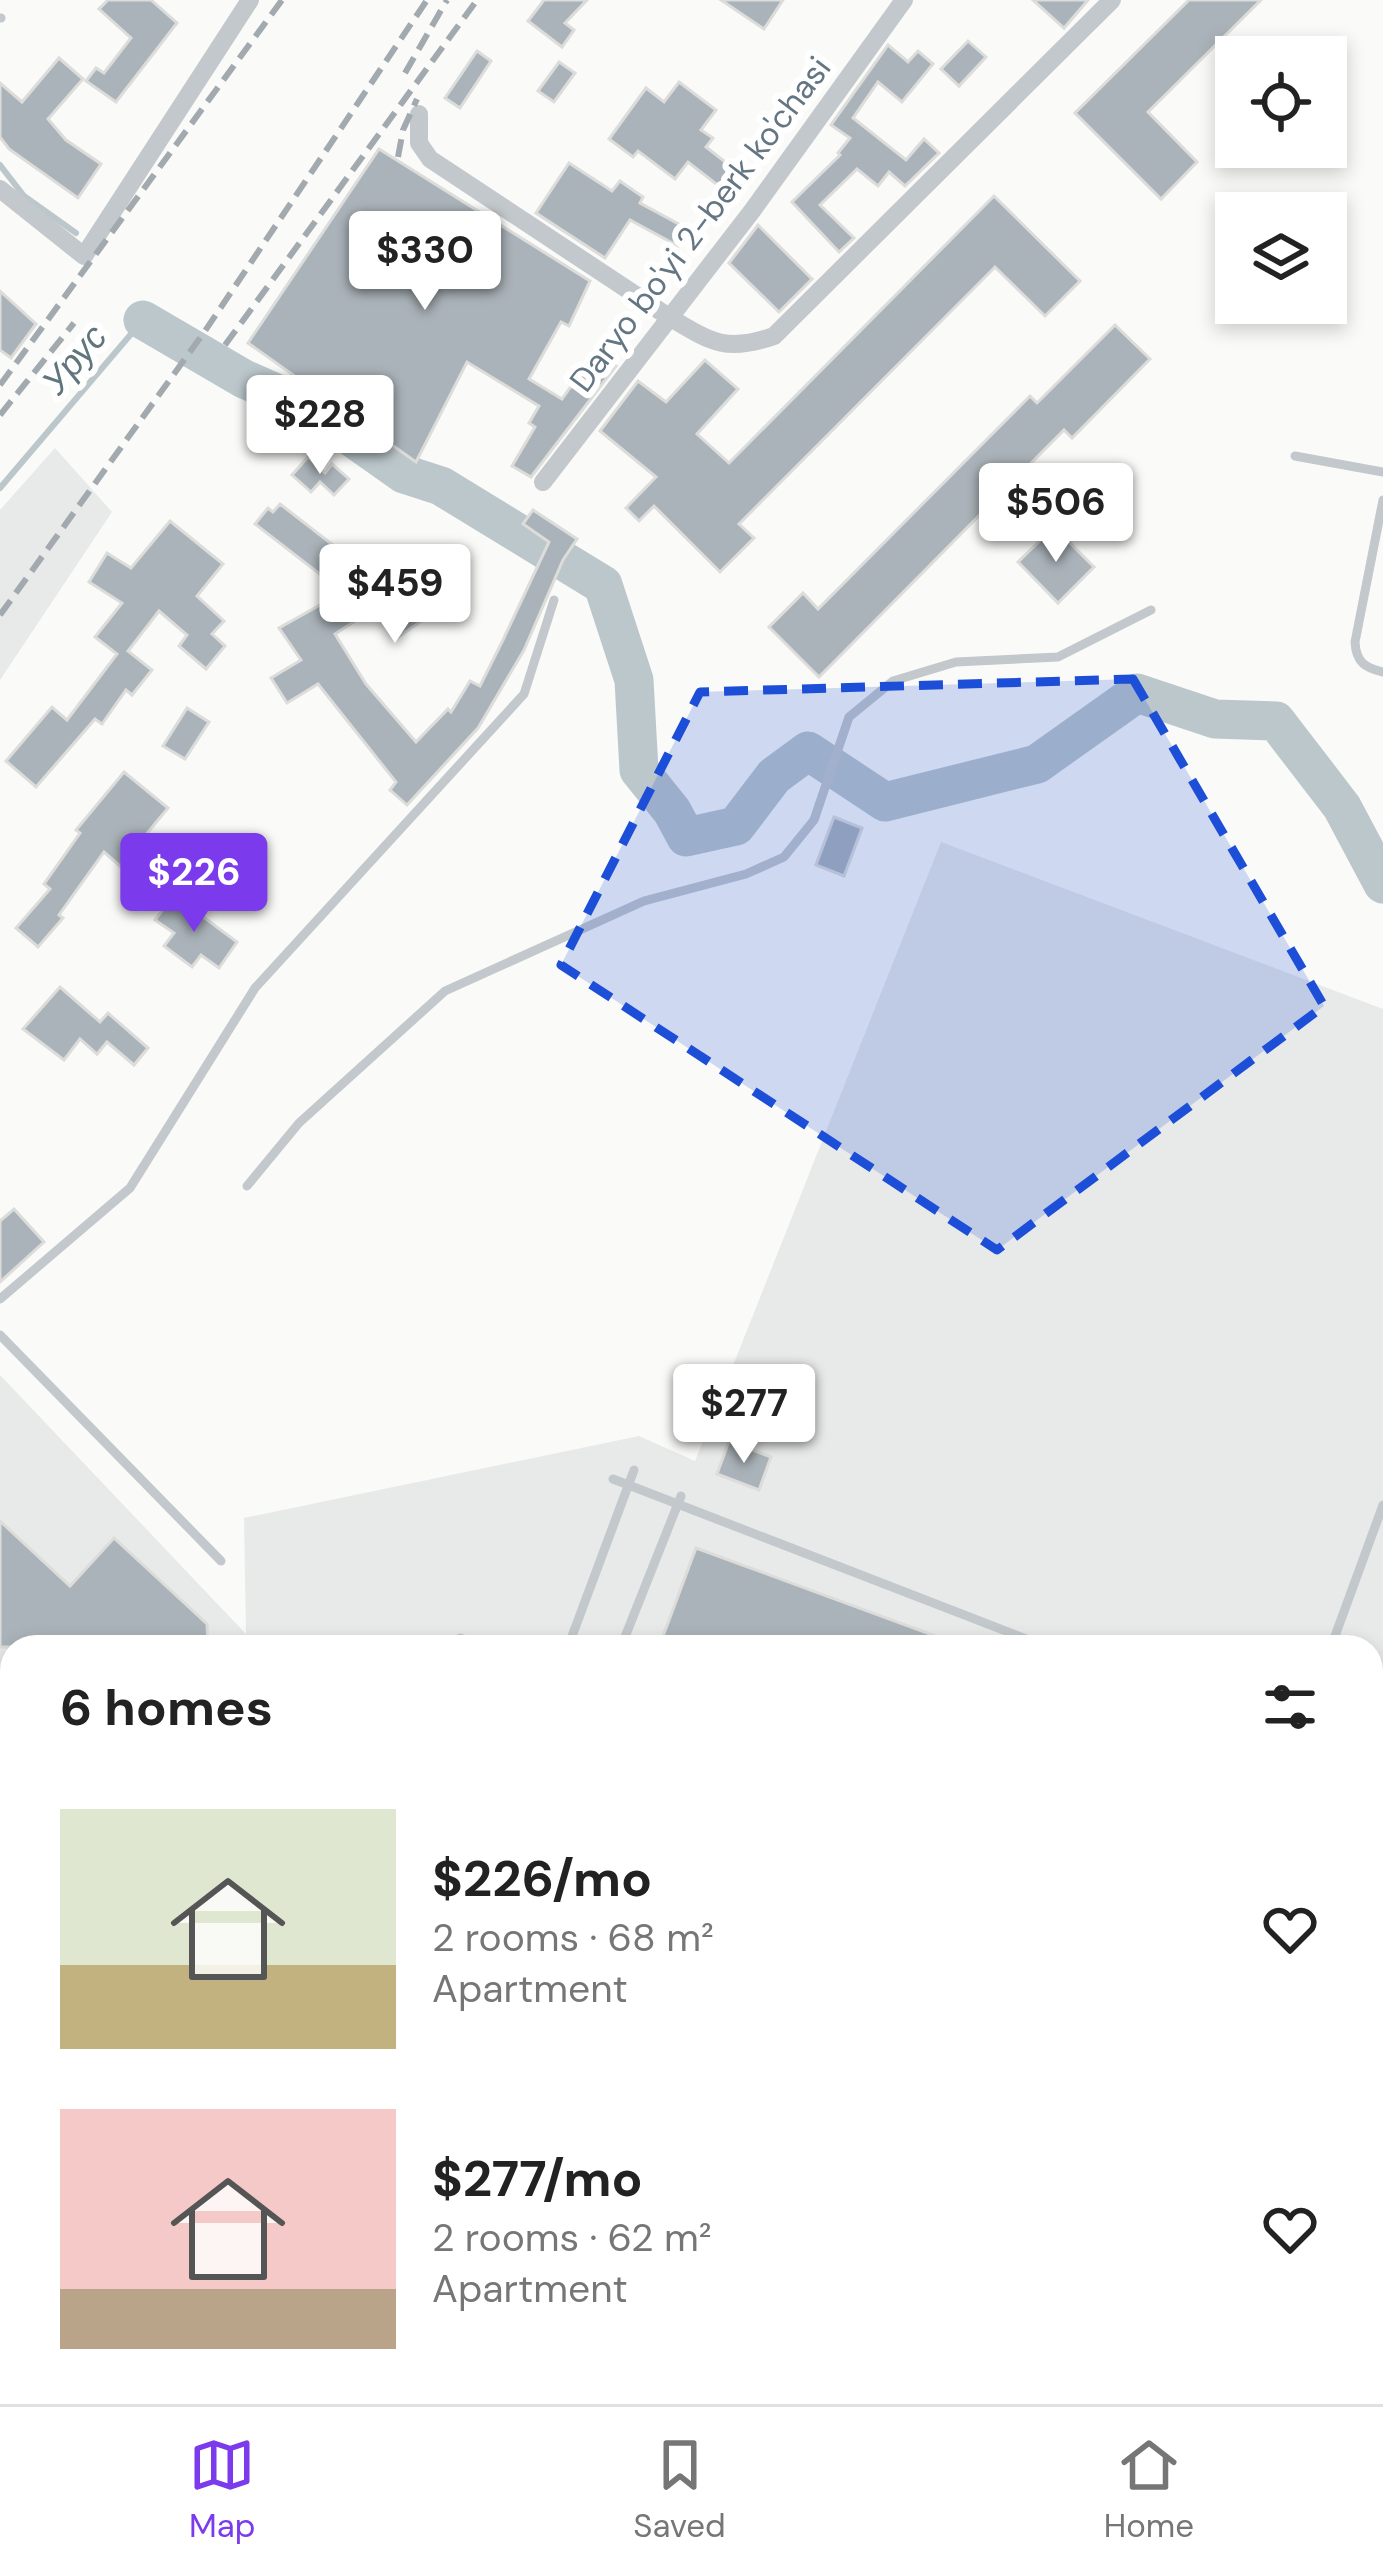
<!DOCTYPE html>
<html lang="en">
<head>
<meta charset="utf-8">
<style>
  :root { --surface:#fff; --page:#f2f2f2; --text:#222; --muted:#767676; --line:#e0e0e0; --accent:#7c3aed }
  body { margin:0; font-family:"DM Sans",sans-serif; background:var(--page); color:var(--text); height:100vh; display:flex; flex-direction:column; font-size:45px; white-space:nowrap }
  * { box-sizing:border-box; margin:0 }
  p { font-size:39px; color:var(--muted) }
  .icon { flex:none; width:66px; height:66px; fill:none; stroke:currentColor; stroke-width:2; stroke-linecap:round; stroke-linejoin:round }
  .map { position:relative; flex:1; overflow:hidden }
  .sheet { position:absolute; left:0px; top:1635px; width:1383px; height:771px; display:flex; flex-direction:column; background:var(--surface); border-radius:36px 36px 0 0; box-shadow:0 6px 18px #0003 }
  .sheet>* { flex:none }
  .buttons { position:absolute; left:1215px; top:36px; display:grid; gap:24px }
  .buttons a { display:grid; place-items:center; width:132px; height:132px; border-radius:0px; background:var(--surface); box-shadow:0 6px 18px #0003; font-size:60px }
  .price { position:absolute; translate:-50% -102px; padding:0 27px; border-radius:12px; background:#fff; color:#222; font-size:39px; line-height:78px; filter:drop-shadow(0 3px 6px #0008) }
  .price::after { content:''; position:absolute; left:50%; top:72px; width:36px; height:27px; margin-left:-18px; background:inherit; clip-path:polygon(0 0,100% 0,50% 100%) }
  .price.active { background:var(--accent); color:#fff }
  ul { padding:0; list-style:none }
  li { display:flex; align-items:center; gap:36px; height:300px; padding:0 60px }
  li span { display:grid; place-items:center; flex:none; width:336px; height:240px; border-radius:0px; color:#555 }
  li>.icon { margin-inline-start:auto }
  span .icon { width:144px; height:144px; fill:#fffc; stroke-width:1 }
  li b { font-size:51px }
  h2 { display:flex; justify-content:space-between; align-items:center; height:144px; padding:0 60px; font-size:51px }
  .dock { display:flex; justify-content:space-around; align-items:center; height:168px; border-top:3px solid var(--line); background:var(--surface); font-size:33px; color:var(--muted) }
  .dock a { display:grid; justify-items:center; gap:6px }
  .dock .active { color:var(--accent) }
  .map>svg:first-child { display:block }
</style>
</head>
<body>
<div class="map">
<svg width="1383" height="2404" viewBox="0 0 1383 2404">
  <rect width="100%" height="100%" fill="#fafaf8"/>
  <!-- built -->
  <g fill="#e8e9e9">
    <path d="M 55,448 L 112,512 L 0,680 L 0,510 Z"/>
    <path d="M 941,842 L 1383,1009 L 1383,2404 L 250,2404 L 250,2394 L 1371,2394 L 1371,1647 L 12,1647 L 12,2152 L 0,2141 L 0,1375 L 246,1634 L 244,1518 L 639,1436 L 695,1461 Z"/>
    <path d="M 0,2204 L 12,2216 L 12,2394 L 193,2394 L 203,2404 L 0,2404 Z"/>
  </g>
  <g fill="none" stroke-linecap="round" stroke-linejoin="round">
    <!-- stream -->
    <g stroke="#bbc7cb" stroke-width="6">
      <path d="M 0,165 L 24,196 L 76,233"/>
      <path d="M 0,488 L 143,320 L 132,311"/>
    </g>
    <!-- river -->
    <path stroke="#bbc7cb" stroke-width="39" d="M 143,320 L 244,379 L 312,409 L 404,474 L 441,486 L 603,585 L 634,680 L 639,770 L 672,811 L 686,837 L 736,826 L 774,776 L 808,751 L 885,802 L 1037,764 L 1137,693 L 1215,719 L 1276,721 L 1342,807 L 1383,884"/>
  </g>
  <!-- building -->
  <g fill="#aab3b9" stroke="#dcdcda" stroke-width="3">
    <path d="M 108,0 L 151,0 L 177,23 L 116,102 L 86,81 L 96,68 L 104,73 L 131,38 L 99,9 Z"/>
    <path d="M 544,0 L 587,0 L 565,23 L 574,30 L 562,47 L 528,21 Z"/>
    <path d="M 721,0 L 783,0 L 764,29 Z"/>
    <path d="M 1033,0 L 1088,0 L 1064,28 Z"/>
    <path d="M 1189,0 L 1261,0 L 1148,112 L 1197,162 L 1161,199 L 1075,113 Z"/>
    <path d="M 968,41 L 986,57 L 959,86 L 941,69 Z"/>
    <path d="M 888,45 L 908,62 L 918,51 L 933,64 L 902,102 L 878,82 L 853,118 L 906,160 L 924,139 L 939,153 L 905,186 L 889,172 L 878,186 L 857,169 L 820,205 L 854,238 L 839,252 L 792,202 L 840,155 L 838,153 L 850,138 L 831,125 Z"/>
    <path d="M 477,51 L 491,61 L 460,108 L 445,98 Z"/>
    <path d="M 59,58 L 83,79 L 48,119 L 66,140 L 101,164 L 78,198 L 9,149 L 0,137 L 0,83 L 22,102 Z"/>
    <path d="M 559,62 L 575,73 L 554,102 L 538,91 Z"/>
    <path d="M 679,82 L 716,110 L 701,130 L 713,138 L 706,147 L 747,179 L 733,197 L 688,162 L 675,179 L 638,151 L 633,157 L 609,139 L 646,88 L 664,102 Z"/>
    <path d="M 379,149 L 590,281 L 569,326 L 561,322 L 529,379 L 562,399 L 596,351 L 616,366 L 531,477 L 512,466 L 535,427 L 529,423 L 539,406 L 467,362 L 416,462 L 248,343 Z"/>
    <path d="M 569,163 L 612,191 L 620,181 L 643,197 L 640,203 L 688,229 L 678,246 L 630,220 L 605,258 L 536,213 Z"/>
    <path d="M 994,196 L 1080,281 L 1045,316 L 995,267 L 739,524 L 754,538 L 720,572 L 654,506 L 639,521 L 626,508 L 656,477 L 600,431 L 638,381 L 666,402 L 705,360 L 738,389 L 697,434 L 729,463 Z"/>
    <path d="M 758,225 L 812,279 L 779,312 L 729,263 Z"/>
    <path d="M 0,291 L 36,324 L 11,358 L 0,350 Z"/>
    <path d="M 1115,325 L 1150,359 L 1072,438 L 1064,430 L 819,677 L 769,627 L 803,593 L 818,609 L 1030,396 L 1037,403 Z"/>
    <path d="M 308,457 L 325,473 L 332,464 L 349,479 L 334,495 L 320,482 L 311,492 L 292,475 Z"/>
    <path d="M 280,504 L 360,566 L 379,553 L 402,585 L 418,573 L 442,607 L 397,638 L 375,608 L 335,634 L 366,684 L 416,742 L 448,709 L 451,712 L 470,681 L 480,686 L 503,640 L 549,542 L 523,524 L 533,510 L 577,539 L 563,560 L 524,650 L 478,728 L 407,805 L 390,790 L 396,782 L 318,684 L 287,703 L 271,678 L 301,660 L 279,628 L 343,592 L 255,524 L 268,508 L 273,512 Z"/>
    <path d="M 170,521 L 223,564 L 197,596 L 224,621 L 212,634 L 225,646 L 206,669 L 179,646 L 187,635 L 159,611 L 128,651 L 152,670 L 132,695 L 126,690 L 102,724 L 95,719 L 36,787 L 6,761 L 52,707 L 67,720 L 117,654 L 95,637 L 122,603 L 89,582 L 107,553 L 131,568 Z"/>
    <path d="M 1054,527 L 1094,567 L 1058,603 L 1018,562 Z"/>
    <path d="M 187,708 L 209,722 L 185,759 L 163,746 Z"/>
    <path d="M 124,772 L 168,808 L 120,866 L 104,852 L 59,915 L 63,918 L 38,947 L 16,928 L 50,889 L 44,884 L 80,833 L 76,830 Z"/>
    <path d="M 834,817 L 862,828 L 844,876 L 816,865 Z"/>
    <path d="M 174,895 L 237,942 L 219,968 L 201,955 L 192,967 L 164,946 L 174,933 L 155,920 Z"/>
    <path d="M 60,987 L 100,1022 L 108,1013 L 148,1048 L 134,1065 L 107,1042 L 97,1054 L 80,1039 L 64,1060 L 23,1029 Z"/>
    <path d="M 14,1209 L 44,1242 L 0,1282 L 0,1221 Z"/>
    <path d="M 729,1441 L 771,1457 L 759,1490 L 717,1474 Z"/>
    <path d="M 0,1521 L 70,1586 L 114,1538 L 207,1624 L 208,1647 L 0,1647 Z"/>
    <path d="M 696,1548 L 960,1645 L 960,1647 L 659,1647 Z"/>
  </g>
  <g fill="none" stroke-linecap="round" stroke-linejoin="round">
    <!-- lane -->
    <g stroke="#c3c8cc" stroke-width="9">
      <path d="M 0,18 L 1,18"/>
      <path d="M 1295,456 L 1383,472"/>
      <path d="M 1383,500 L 1355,642 C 1356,662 1365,668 1383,672"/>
      <path d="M 247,1186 L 299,1123 L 445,991 L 644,901 L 746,874 L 784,857 L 814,820 L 849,717 L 893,681 L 956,662 L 1058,657 L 1151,610"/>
      <path d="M 0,1299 L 130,1188 L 255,988 L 524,694 L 554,600"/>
      <path d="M 0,1335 L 221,1561"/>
      <path d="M 613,1479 L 1047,1647"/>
      <path d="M 460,1638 L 485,1647"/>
      <path d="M 568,1647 L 634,1470"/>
      <path d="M 621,1647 L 681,1496"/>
      <path d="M 1331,1647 L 1383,1505"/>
      <path d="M 1371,1774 L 1383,1779"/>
      <path d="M 1371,2054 L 1383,2022"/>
      <path d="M 1371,2161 L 1383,2129"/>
      <path d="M 0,2168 L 12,2180"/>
      <path d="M 316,2394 L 316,2404"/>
      <path d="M 397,2394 L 423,2404"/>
      <path d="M 1008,2394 L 1033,2404"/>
      <path d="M 348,2404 L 348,2394"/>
      <path d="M 1050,2404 L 1054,2394"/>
      <path d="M 1239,2404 L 1243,2394"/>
      <path d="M 1281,2404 L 1284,2394"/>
    </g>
    <!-- street -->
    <g stroke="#c3c8cc" stroke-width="18">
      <path d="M 419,114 L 419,143 L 430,159 L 669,317 C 711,342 726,353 774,336 L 1112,0"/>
      <path d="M 0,189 L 84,256 L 250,0"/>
      <path d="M 543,482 L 752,211 L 904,0"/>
    </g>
    <!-- rail -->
    <g stroke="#a2aab0" stroke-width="6" stroke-dasharray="18 9" stroke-linecap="butt">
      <path d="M 405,73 L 447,0"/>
      <path d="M 398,157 L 403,130 L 417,99"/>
      <path d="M 225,345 L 477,0"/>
      <path d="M 0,385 L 282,0"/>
      <path d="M 0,415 L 74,323"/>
      <path d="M 0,615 L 205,331 L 427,0"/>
    </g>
  </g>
  <!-- marked area -->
  <path fill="#1d4ed8" fill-opacity="0.2" stroke="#1d4ed8" stroke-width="9" stroke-dasharray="24 15" stroke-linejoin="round" d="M 1133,679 L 1324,1006 L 997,1250 L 561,965 L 700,692 Z"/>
  <g text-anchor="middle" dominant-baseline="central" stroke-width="12" stroke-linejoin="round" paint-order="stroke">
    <!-- street labels -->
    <g font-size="33" fill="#657683" stroke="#fff">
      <text transform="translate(700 224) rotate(-53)">Daryo bo'yi 2-berk ko'chasi</text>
    </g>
    <!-- water labels -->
    <g font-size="36" font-style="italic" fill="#60757c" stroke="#fff">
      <text transform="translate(74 359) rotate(-50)">Урус</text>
    </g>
  </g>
</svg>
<div class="buttons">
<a><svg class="icon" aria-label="locate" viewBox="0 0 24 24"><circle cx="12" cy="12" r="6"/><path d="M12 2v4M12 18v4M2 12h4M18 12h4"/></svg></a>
<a><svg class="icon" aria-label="layers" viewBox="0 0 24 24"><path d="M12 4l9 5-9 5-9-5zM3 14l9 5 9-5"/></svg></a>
</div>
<b class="price" style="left:425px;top:313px">$330</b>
<b class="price" style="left:320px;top:477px">$228</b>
<b class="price" style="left:1056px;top:565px">$506</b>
<b class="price" style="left:395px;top:646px">$459</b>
<b class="price active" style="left:194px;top:935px">$226</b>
<b class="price" style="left:744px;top:1466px">$277</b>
<section class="sheet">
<h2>6 homes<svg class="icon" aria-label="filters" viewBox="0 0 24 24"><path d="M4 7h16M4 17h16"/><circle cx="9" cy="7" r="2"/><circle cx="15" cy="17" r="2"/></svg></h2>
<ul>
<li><span style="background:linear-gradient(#dfe7d0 65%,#c2b280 0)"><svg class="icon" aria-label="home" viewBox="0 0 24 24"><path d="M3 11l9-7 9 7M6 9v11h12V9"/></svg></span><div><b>$226/mo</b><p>2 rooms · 68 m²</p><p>Apartment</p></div><svg class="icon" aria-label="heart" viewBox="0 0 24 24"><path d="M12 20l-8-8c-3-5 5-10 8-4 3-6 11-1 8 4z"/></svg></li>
<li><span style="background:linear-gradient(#f6c9c9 75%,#b9a48a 0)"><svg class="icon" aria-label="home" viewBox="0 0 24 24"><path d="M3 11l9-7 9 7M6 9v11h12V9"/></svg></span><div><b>$277/mo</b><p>2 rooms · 62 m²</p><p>Apartment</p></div><svg class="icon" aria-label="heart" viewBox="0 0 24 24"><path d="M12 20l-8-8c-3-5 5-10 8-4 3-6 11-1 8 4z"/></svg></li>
</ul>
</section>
</div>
<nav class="dock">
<a class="active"><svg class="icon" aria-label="map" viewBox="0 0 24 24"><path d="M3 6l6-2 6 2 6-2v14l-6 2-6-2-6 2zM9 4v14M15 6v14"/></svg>Map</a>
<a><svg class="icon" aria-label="saved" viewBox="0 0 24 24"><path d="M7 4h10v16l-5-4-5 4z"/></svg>Saved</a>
<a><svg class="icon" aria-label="home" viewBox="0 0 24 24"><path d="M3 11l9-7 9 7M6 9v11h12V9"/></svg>Home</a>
</nav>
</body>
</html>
